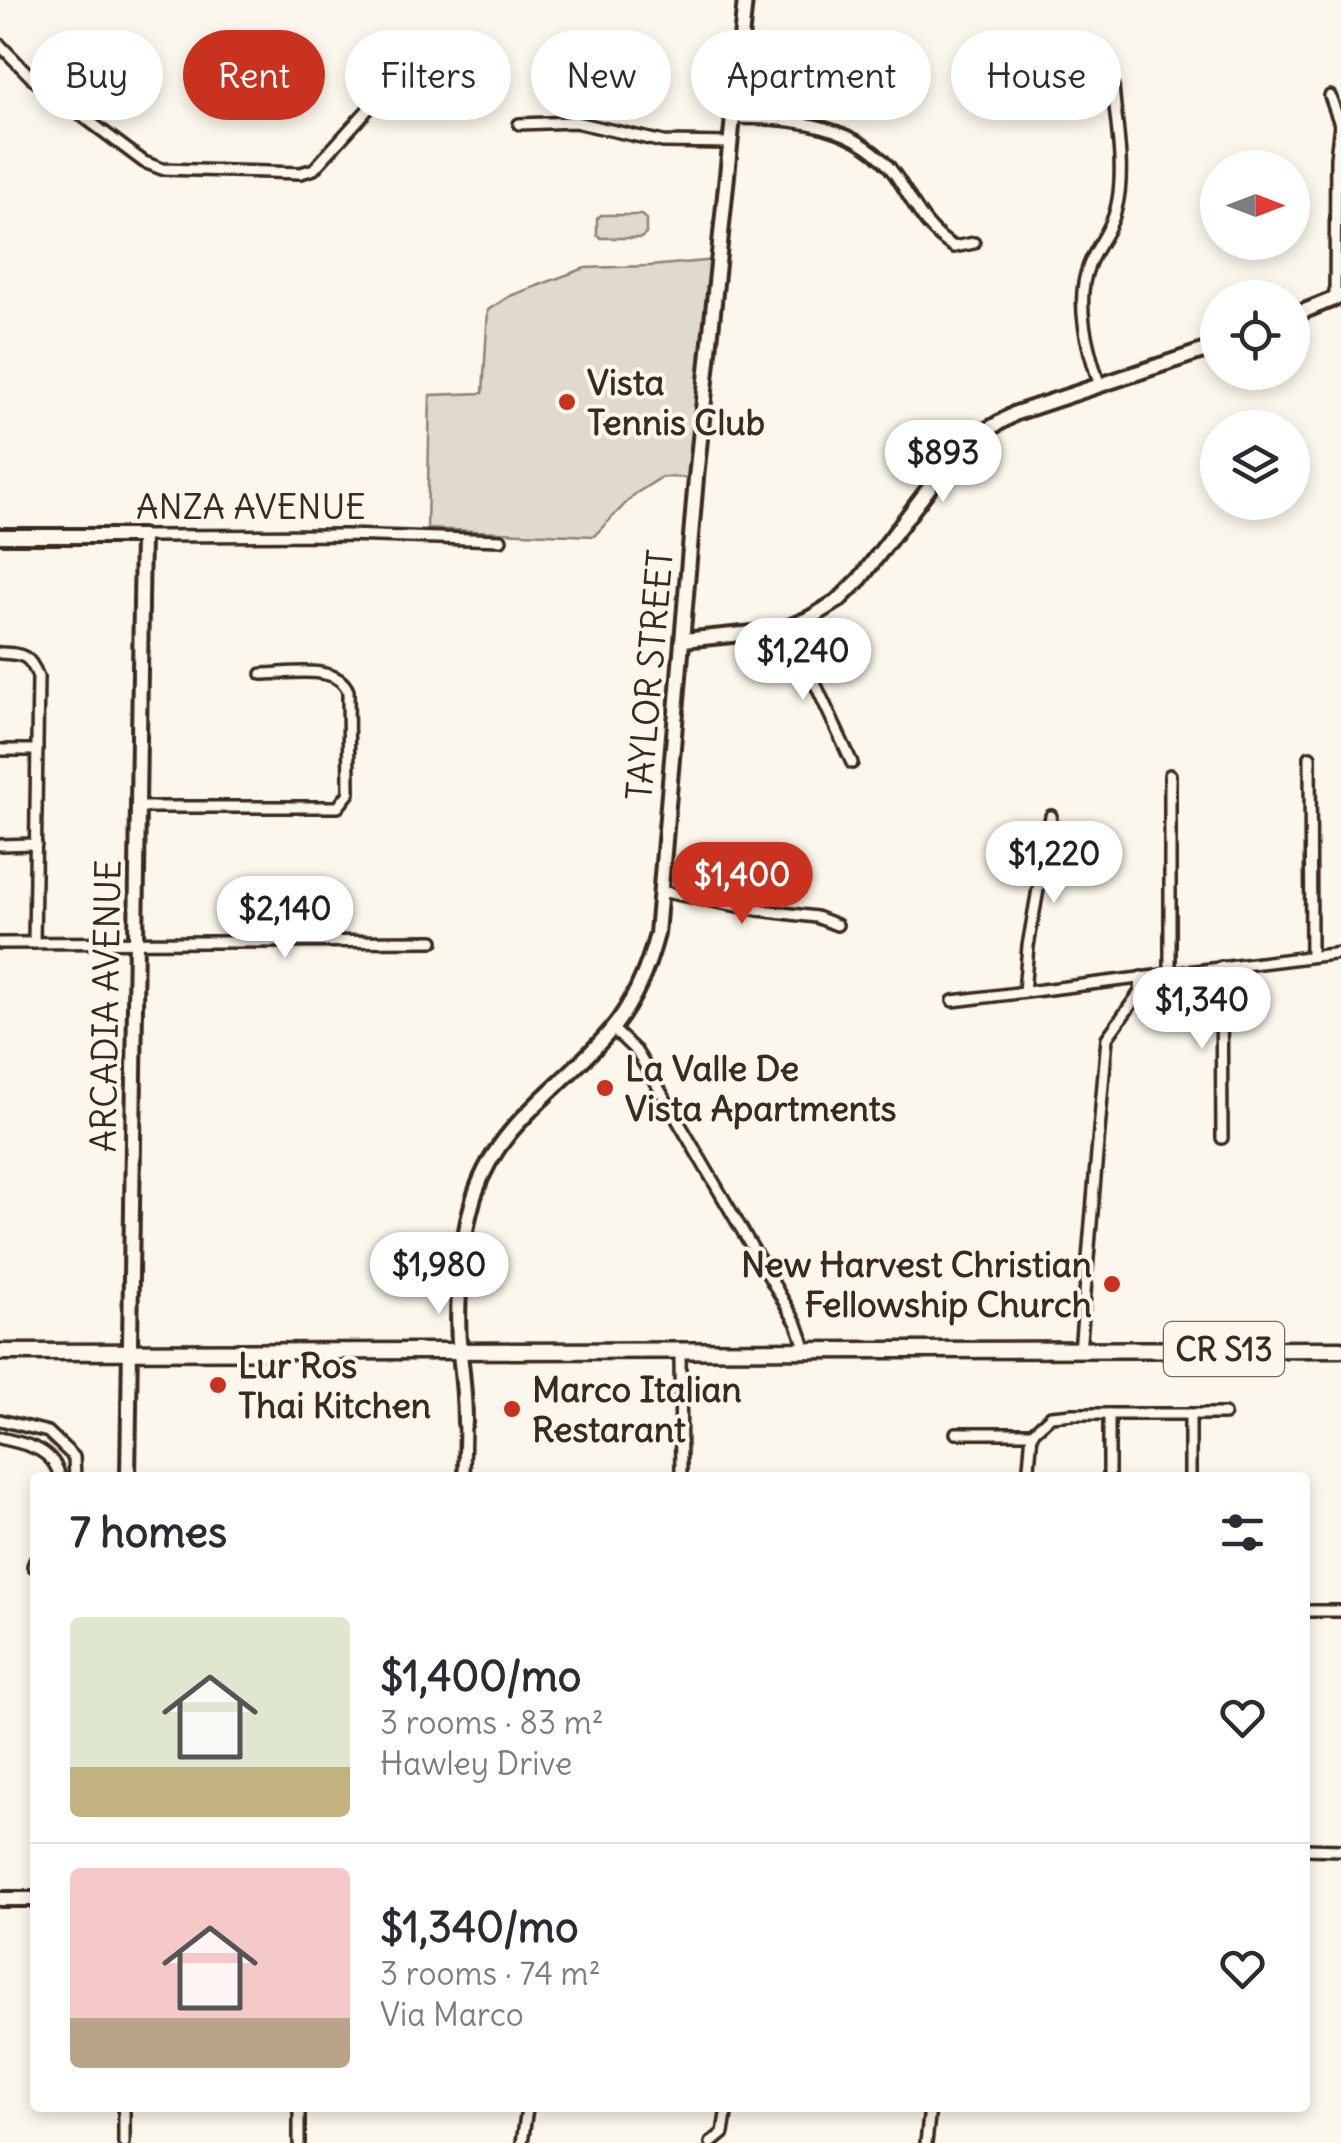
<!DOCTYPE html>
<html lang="en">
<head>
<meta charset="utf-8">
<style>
  :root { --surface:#fff; --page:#f2f2f3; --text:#2b2b33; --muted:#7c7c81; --line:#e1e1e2; --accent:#c8321e }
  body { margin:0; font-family:Delius,sans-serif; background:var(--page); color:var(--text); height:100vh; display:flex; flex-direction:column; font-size:38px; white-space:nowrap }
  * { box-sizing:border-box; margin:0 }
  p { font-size:32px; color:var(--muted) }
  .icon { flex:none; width:55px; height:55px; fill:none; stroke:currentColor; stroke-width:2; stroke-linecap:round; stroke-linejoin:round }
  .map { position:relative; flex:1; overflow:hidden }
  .side { position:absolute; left:30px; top:1472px; width:1280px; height:640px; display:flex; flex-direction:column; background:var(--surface); border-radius:10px; box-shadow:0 5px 15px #0003 }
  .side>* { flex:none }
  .hud { position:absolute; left:30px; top:30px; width:1282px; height:90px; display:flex; gap:20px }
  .needle { width:65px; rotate:90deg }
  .tools { position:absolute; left:1200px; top:150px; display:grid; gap:20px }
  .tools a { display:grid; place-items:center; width:110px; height:110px; border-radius:50%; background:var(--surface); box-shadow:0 5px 15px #0003; font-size:50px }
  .price { position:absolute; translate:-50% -85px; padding:0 22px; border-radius:35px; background:#fff; color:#222; font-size:32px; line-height:65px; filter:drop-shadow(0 2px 5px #0008) }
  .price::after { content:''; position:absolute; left:50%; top:60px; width:30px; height:22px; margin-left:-15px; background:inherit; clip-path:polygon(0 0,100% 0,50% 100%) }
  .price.selected { background:var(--accent); color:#fff }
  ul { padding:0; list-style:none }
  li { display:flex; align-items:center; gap:30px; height:250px; padding:0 40px }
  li+li { border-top:2px solid var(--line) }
  li span { display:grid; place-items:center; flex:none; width:280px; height:200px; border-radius:10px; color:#555 }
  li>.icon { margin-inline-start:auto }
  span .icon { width:120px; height:120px; fill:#fffc; stroke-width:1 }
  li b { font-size:42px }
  h2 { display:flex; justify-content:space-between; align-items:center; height:120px; padding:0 40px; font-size:42px }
  .chip { padding:0 35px; border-radius:45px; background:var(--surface); box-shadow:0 5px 15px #0003; font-size:35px; line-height:90px }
  .chip.selected { background:var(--accent); color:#fff }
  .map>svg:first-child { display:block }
</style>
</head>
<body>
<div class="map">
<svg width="1341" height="2143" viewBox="0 0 1341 2143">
  <rect width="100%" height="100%" fill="#fbf7ec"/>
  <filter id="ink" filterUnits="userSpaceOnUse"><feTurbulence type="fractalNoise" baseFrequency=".01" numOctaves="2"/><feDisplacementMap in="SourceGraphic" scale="20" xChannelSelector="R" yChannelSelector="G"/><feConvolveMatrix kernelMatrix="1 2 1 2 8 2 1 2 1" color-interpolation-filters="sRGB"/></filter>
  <g filter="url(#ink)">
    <!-- green -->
    <g fill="#dfd9ce" stroke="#8d8276" stroke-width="2.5">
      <path d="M 601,215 L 641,215 L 646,219 L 646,234 L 641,238 L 601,238 L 597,235 L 597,219 Z"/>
      <path d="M 717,260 L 696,478 L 662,477 L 635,494 L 594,536 L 427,529 L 430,395 L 483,393 L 488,310 L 510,296 L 585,268 L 649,266 Z"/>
    </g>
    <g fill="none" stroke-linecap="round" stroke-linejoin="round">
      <!-- street casing -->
      <g stroke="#3b2a1e" stroke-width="16">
        <g id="street">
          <path d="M 0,45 L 33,79 L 144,162 L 162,169 L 301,173 L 314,169 L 379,97"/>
          <path d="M 1330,96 L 1340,124 L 1336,158 L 1335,299"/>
          <path d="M 734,118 C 792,118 861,124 896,176 C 914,203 925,230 954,247 L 974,243"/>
          <path d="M 519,124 L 575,122 L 663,142 L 731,143"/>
          <path d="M 1100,386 C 1088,350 1074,302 1089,265 C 1097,245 1111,231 1116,209 C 1126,170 1116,126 1113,86"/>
          <path d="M 142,536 L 345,535 L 501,540"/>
          <path d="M 789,627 L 852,763"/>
          <path d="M 0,653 C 23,654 30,655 38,677 L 34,943"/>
          <path d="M 0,750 L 37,750"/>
          <path d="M 1310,757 L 1311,954"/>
          <path d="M 1170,775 L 1170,974"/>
          <path d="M 138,807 L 338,807 L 349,793 L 348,691 C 337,663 287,674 262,674"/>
          <path d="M 0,845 L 36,844"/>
          <path d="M 660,891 L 758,910 L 816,917 L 837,925"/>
          <path d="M 0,943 L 433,941"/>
          <path d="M 1221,967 L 1222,1138"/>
          <path d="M 1024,992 L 1028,946 L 1051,816"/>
          <path d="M 953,1001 L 1341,953"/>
          <path d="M 613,1029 L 636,1051 L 654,1080 L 797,1324 L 806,1350"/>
          <path d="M 1080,1351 L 1107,1038 L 1140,992 L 1141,977"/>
          <path d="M 680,1353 L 681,1478"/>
          <path d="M 1190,1414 L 1190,1478"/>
          <path d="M 0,1420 L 48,1432 L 74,1457 L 75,1478"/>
          <path d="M 956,1433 L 1032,1433"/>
          <path d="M 1032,1433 L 1051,1416 L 1073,1414 L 1224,1414"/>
          <path d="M 0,1438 C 25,1444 54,1448 60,1478"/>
          <path d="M 464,1478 L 465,1423"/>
          <path d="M 1028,1478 L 1032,1433"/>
          <path d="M 1109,1478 L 1109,1414"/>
          <path d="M 33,1566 L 35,1561"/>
          <path d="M 1305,1611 L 1341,1611"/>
          <path d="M 1305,1849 L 1341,1850"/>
          <path d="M 299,2108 L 299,2143"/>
          <path d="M 124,2143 L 124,2108"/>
          <path d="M 522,2143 L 527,2108"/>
          <path d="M 711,2143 L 723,2133 L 727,2108"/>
          <path d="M 926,2143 L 930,2108"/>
        </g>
      </g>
      <!-- secondary casing -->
      <g stroke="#3b2a1e" stroke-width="20">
        <g id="secondary">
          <path d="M 1292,316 L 1341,296"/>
          <path d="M 0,536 L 142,536 L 128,1478"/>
          <path d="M 683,640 L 782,630 L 810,618 L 839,600 L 860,579 L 945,467 L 980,434 L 1016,413 L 1218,346"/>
          <path d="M 465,1423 C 465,1399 463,1378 460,1354 C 455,1308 461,1238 475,1194 C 499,1121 565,1086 611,1030 C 634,1003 648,968 657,934 L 696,478 L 745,0"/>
          <path d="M 0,1899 L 35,1899"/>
        </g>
      </g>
      <!-- primary casing -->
      <g stroke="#3b2a1e" stroke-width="21">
        <path id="primary" d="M 0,1352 L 1341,1349"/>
      </g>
      <!-- street -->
      <use href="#street" stroke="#fbf7ec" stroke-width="9"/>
      <!-- secondary -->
      <use href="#secondary" stroke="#fbf7ec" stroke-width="12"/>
      <!-- primary -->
      <use href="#primary" stroke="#fbf7ec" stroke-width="14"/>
    </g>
  </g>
  <!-- markers -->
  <g fill="#c8321e" stroke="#fbf7ec" stroke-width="4">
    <circle cx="567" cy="402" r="10"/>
    <circle cx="605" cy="1088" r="10"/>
    <circle cx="1112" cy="1284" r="10"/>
    <circle cx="218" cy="1385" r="10"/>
    <circle cx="512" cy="1409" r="10"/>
  </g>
  <g text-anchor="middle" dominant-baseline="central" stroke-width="8" stroke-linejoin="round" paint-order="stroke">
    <!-- shield labels -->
    <rect fill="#fbf7ec" stroke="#75685c" stroke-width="2.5" x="1164" y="1322" width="120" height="54" rx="8"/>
    <g font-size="32" font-weight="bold" fill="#3b2a1e">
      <text x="1224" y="1349">CR S13</text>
    </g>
    <!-- poi labels -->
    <g font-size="35" font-weight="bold" fill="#3b2a1e" stroke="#fbf7ec" text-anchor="start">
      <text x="587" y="382">Vista<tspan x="587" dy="40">Tennis Club</tspan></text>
      <text x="625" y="1068">La Valle De<tspan x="625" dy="40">Vista Apartments</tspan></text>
      <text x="1092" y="1264" text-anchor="end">New Harvest Christian<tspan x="1092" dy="40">Fellowship Church</tspan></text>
      <text x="238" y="1365">Lur Ros<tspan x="238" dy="40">Thai Kitchen</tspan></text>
      <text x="532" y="1389">Marco Italian<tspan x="532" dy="40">Restarant</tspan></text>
    </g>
    <!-- street labels -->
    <g font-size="35" fill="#3b2a1e" stroke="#fbf7ec">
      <text x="251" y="506">ANZA AVENUE</text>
      <text transform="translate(649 675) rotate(-85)">TAYLOR STREET</text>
      <text transform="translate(105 1006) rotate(-89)">ARCADIA AVENUE</text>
    </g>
  </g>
</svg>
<div class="tools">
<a><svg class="needle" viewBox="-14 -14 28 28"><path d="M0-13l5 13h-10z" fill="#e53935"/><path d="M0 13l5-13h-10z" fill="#7c7c81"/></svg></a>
<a><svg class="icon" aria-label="locate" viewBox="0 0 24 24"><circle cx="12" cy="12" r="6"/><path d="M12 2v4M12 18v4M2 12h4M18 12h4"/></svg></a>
<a><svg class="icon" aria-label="layers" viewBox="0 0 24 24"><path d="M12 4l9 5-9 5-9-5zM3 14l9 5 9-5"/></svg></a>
</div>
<b class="price" style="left:943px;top:505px">$893</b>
<b class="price" style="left:803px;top:703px">$1,240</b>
<b class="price" style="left:1054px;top:906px">$1,220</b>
<b class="price selected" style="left:742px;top:927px">$1,400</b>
<b class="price" style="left:285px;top:961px">$2,140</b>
<b class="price" style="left:1202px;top:1052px">$1,340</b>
<b class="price" style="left:439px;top:1317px">$1,980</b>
<div class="hud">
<a class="chip">Buy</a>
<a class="chip selected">Rent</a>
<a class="chip">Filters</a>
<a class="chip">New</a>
<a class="chip">Apartment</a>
<a class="chip">House</a>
</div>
<section class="side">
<h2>7 homes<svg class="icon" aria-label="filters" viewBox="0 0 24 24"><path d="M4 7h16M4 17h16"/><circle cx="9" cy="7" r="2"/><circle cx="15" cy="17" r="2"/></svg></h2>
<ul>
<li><span style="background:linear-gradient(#dfe7d0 75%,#c2b280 0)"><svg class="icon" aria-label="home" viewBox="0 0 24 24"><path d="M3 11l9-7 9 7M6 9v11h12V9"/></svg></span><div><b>$1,400/mo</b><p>3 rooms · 83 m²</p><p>Hawley Drive</p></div><svg class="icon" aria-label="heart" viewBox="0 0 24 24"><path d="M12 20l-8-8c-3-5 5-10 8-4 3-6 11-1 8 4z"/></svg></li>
<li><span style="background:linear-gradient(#f6c9c9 75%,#b9a48a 0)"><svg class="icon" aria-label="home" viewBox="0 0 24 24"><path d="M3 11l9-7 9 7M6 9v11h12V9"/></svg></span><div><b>$1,340/mo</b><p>3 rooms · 74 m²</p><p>Via Marco</p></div><svg class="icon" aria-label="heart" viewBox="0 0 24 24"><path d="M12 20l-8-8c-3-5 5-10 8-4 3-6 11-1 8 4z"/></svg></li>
</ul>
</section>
</div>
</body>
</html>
